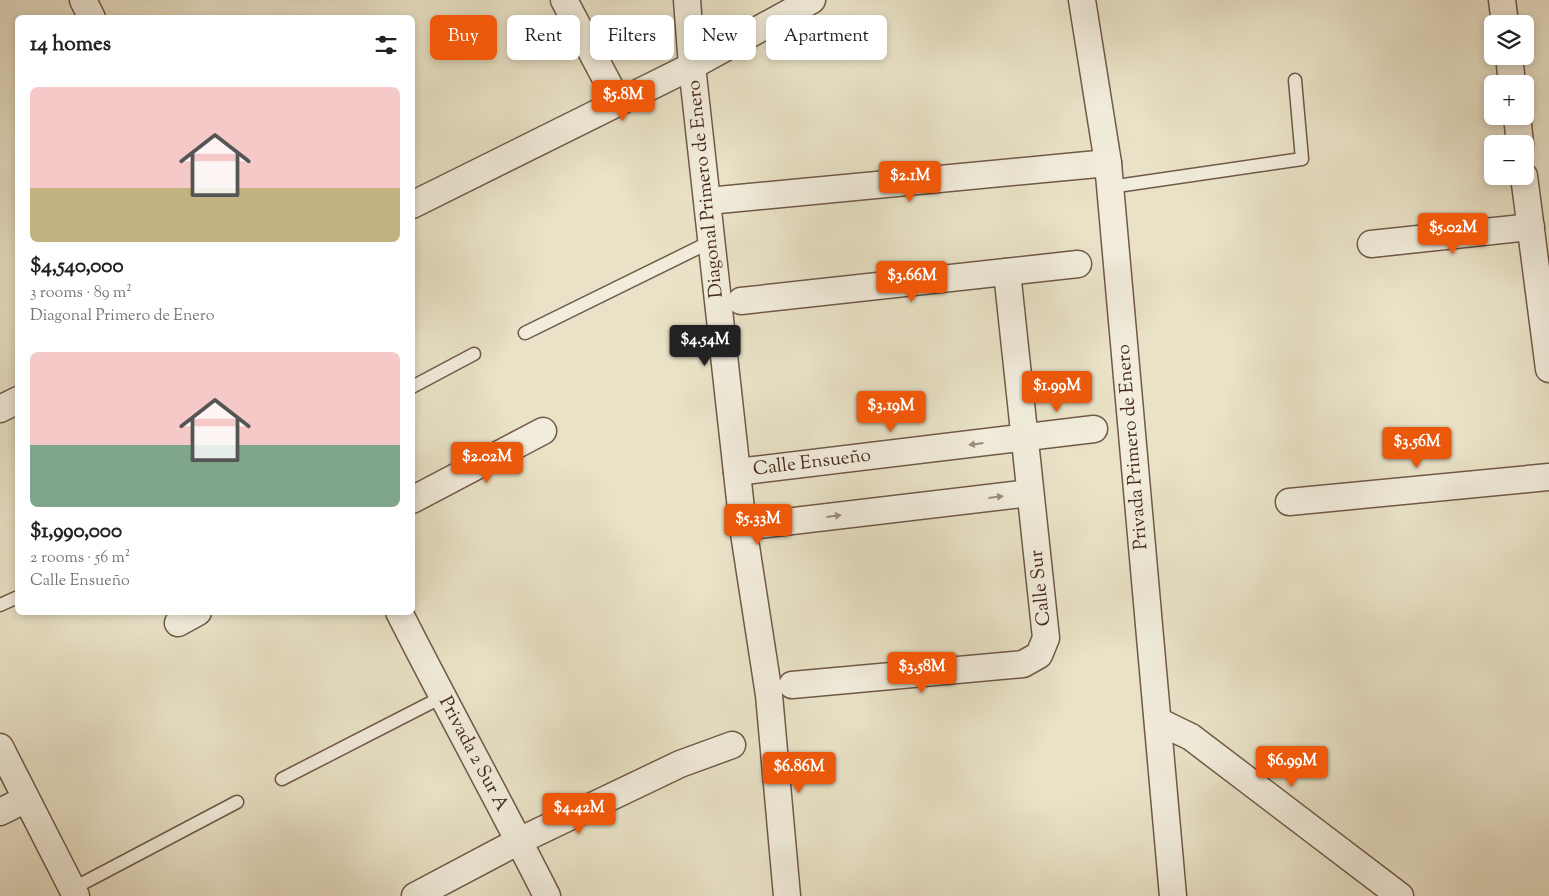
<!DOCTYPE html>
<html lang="en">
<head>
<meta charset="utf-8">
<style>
  :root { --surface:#fff; --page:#f2f2f2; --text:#222; --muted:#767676; --accent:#ea580c }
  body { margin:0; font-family:"Sorts Mill Goudy",serif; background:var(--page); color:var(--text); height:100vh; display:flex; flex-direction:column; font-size:19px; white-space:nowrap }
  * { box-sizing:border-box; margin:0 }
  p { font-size:16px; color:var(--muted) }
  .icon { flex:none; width:28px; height:28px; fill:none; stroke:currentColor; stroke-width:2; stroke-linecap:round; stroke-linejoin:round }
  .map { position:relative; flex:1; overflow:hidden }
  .sheet { position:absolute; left:15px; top:15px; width:400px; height:600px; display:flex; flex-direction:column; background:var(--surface); border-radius:8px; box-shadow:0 2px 8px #0003 }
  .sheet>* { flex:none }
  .banner { position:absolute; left:430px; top:15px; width:475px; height:45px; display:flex; gap:10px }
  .buttons { position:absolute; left:1484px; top:15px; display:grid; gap:10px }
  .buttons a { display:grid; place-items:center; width:50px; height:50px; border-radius:8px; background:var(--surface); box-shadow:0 2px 8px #0003; font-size:25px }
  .price { position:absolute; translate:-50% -42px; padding:0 11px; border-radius:5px; background:var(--accent); color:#fff; font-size:16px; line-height:32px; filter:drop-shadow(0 1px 2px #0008) }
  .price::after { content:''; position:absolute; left:50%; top:30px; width:15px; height:11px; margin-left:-8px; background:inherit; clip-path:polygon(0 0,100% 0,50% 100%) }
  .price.active { background:#222; color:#fff }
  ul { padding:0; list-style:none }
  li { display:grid; align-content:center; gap:10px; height:265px; padding:0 15px }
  li span { display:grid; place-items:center; height:155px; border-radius:8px; color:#555 }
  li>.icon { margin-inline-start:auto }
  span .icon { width:90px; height:90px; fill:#fffc; stroke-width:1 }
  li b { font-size:21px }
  h2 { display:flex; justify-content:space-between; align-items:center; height:60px; padding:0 15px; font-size:21px }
  .chip { padding:0 18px; border-radius:8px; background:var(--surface); box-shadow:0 2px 8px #0003; font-size:18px; line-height:45px }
  .chip.active { background:var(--accent); color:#fff }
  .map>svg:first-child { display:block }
</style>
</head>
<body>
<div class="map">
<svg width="1549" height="896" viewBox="0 0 1549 896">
  <rect width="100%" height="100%" fill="#e9e2c7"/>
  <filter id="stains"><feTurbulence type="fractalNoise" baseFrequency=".004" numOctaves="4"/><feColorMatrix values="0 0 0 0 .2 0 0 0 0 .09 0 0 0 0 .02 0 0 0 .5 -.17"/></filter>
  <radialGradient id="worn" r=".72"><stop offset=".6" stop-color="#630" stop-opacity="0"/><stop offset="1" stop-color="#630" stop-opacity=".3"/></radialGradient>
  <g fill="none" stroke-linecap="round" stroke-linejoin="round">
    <!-- lane casing -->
    <g stroke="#705948" stroke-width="15">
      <g id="lane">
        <path d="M 1110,187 L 1302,159 L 1295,80"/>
        <path d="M 525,333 L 712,241"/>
        <path d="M 412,387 L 474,354"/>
        <path d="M 0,605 L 18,597"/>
        <path d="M 282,779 L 442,697"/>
        <path d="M 72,889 L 237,802"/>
      </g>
    </g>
    <!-- street casing -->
    <g stroke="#705948" stroke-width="29">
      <g id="street">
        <path d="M 83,0 L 92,18"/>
        <path d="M 564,0 L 618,102"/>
        <path d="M 687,0 L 692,66 L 743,527 L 769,695 L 787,896"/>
        <path d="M 1082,0 L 1108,163 L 1173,896"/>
        <path d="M 1502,0 L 1505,24"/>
        <path d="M 1509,56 L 1512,84"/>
        <path d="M 1517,116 L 1520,144"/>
        <path d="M 1524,176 L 1549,369"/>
        <path d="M 708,201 L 1108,163"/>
        <path d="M 412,205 L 692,66 L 812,0"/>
        <path d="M 1371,244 L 1531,227"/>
        <path d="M 741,301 L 1078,264"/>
        <path d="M 0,409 L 18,400"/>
        <path d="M 737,472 L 1094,429"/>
        <path d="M 412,500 L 543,431"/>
        <path d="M 1289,502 L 1549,477"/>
        <path d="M 743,527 L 1030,493"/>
        <path d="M 399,612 C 447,707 499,801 547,896"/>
        <path d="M 178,623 L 198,612"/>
        <path d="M 792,685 L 1023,664 L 1039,655 L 1046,638 L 1007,272"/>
        <path d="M 1158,721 L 1191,737 L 1400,896"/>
        <path d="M 0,747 L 76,896"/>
        <path d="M 0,812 L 26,799"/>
        <path d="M 415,896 L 519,841 L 680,764 L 732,745"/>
      </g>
    </g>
    <!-- lane -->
    <use href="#lane" stroke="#f1ecdb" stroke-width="12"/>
    <!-- street -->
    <use href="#street" stroke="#f1ecdb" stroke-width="26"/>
  </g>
  <!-- one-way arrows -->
  <defs><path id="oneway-solid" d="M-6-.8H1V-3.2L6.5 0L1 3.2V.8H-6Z" transform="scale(1.25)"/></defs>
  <g fill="#9c8c7c">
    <use href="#oneway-solid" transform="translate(976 444) rotate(173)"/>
    <use href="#oneway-solid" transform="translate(996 497) rotate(-7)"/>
    <use href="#oneway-solid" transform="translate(834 516) rotate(-7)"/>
  </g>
  <g text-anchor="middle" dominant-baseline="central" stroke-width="5" stroke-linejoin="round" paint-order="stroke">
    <!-- street labels -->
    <g font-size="19" fill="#472b1d" stroke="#f1ecdb">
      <text transform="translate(706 189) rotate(-96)">Diagonal Primero de Enero</text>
      <text transform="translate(1133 447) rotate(-95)">Privada Primero de Enero</text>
      <text transform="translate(812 463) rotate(-7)">Calle Ensueño</text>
      <text transform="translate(1041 588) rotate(-96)">Calle Sur</text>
      <text transform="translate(473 754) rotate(62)">Privada 2 Sur A</text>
    </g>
  </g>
  <rect width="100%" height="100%" filter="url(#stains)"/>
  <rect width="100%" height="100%" fill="url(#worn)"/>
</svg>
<div class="buttons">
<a><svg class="icon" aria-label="layers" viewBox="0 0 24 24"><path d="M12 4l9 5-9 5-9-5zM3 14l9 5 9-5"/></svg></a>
<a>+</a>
<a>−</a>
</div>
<b class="price" style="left:623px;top:122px">$5.8M</b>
<b class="price" style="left:910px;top:203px">$2.1M</b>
<b class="price" style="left:1453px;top:255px">$5.02M</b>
<b class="price" style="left:912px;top:303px">$3.66M</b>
<b class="price active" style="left:705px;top:367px">$4.54M</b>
<b class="price" style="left:1057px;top:413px">$1.99M</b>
<b class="price" style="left:891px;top:433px">$3.19M</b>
<b class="price" style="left:1417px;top:469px">$3.56M</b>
<b class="price" style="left:487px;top:484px">$2.02M</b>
<b class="price" style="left:758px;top:546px">$5.33M</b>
<b class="price" style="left:922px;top:694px">$3.58M</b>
<b class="price" style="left:1292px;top:788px">$6.99M</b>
<b class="price" style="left:799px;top:794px">$6.86M</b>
<b class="price" style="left:579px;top:835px">$4.42M</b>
<div class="banner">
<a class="chip active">Buy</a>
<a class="chip">Rent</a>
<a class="chip">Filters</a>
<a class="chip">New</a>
<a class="chip">Apartment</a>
</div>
<section class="sheet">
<h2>14 homes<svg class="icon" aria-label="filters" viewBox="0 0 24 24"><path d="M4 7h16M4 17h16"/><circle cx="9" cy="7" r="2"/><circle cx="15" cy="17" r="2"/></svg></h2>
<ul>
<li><span style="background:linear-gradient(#f6c9c9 65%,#c2b280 0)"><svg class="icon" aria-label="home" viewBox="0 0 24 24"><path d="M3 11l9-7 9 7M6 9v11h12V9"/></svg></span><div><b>$4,540,000</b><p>3 rooms · 89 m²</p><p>Diagonal Primero de Enero</p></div></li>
<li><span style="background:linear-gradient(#f6c9c9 60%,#7fa58c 0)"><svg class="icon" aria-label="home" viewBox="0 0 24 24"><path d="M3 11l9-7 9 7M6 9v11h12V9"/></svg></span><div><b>$1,990,000</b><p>2 rooms · 56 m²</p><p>Calle Ensueño</p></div></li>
</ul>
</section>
</div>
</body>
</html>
